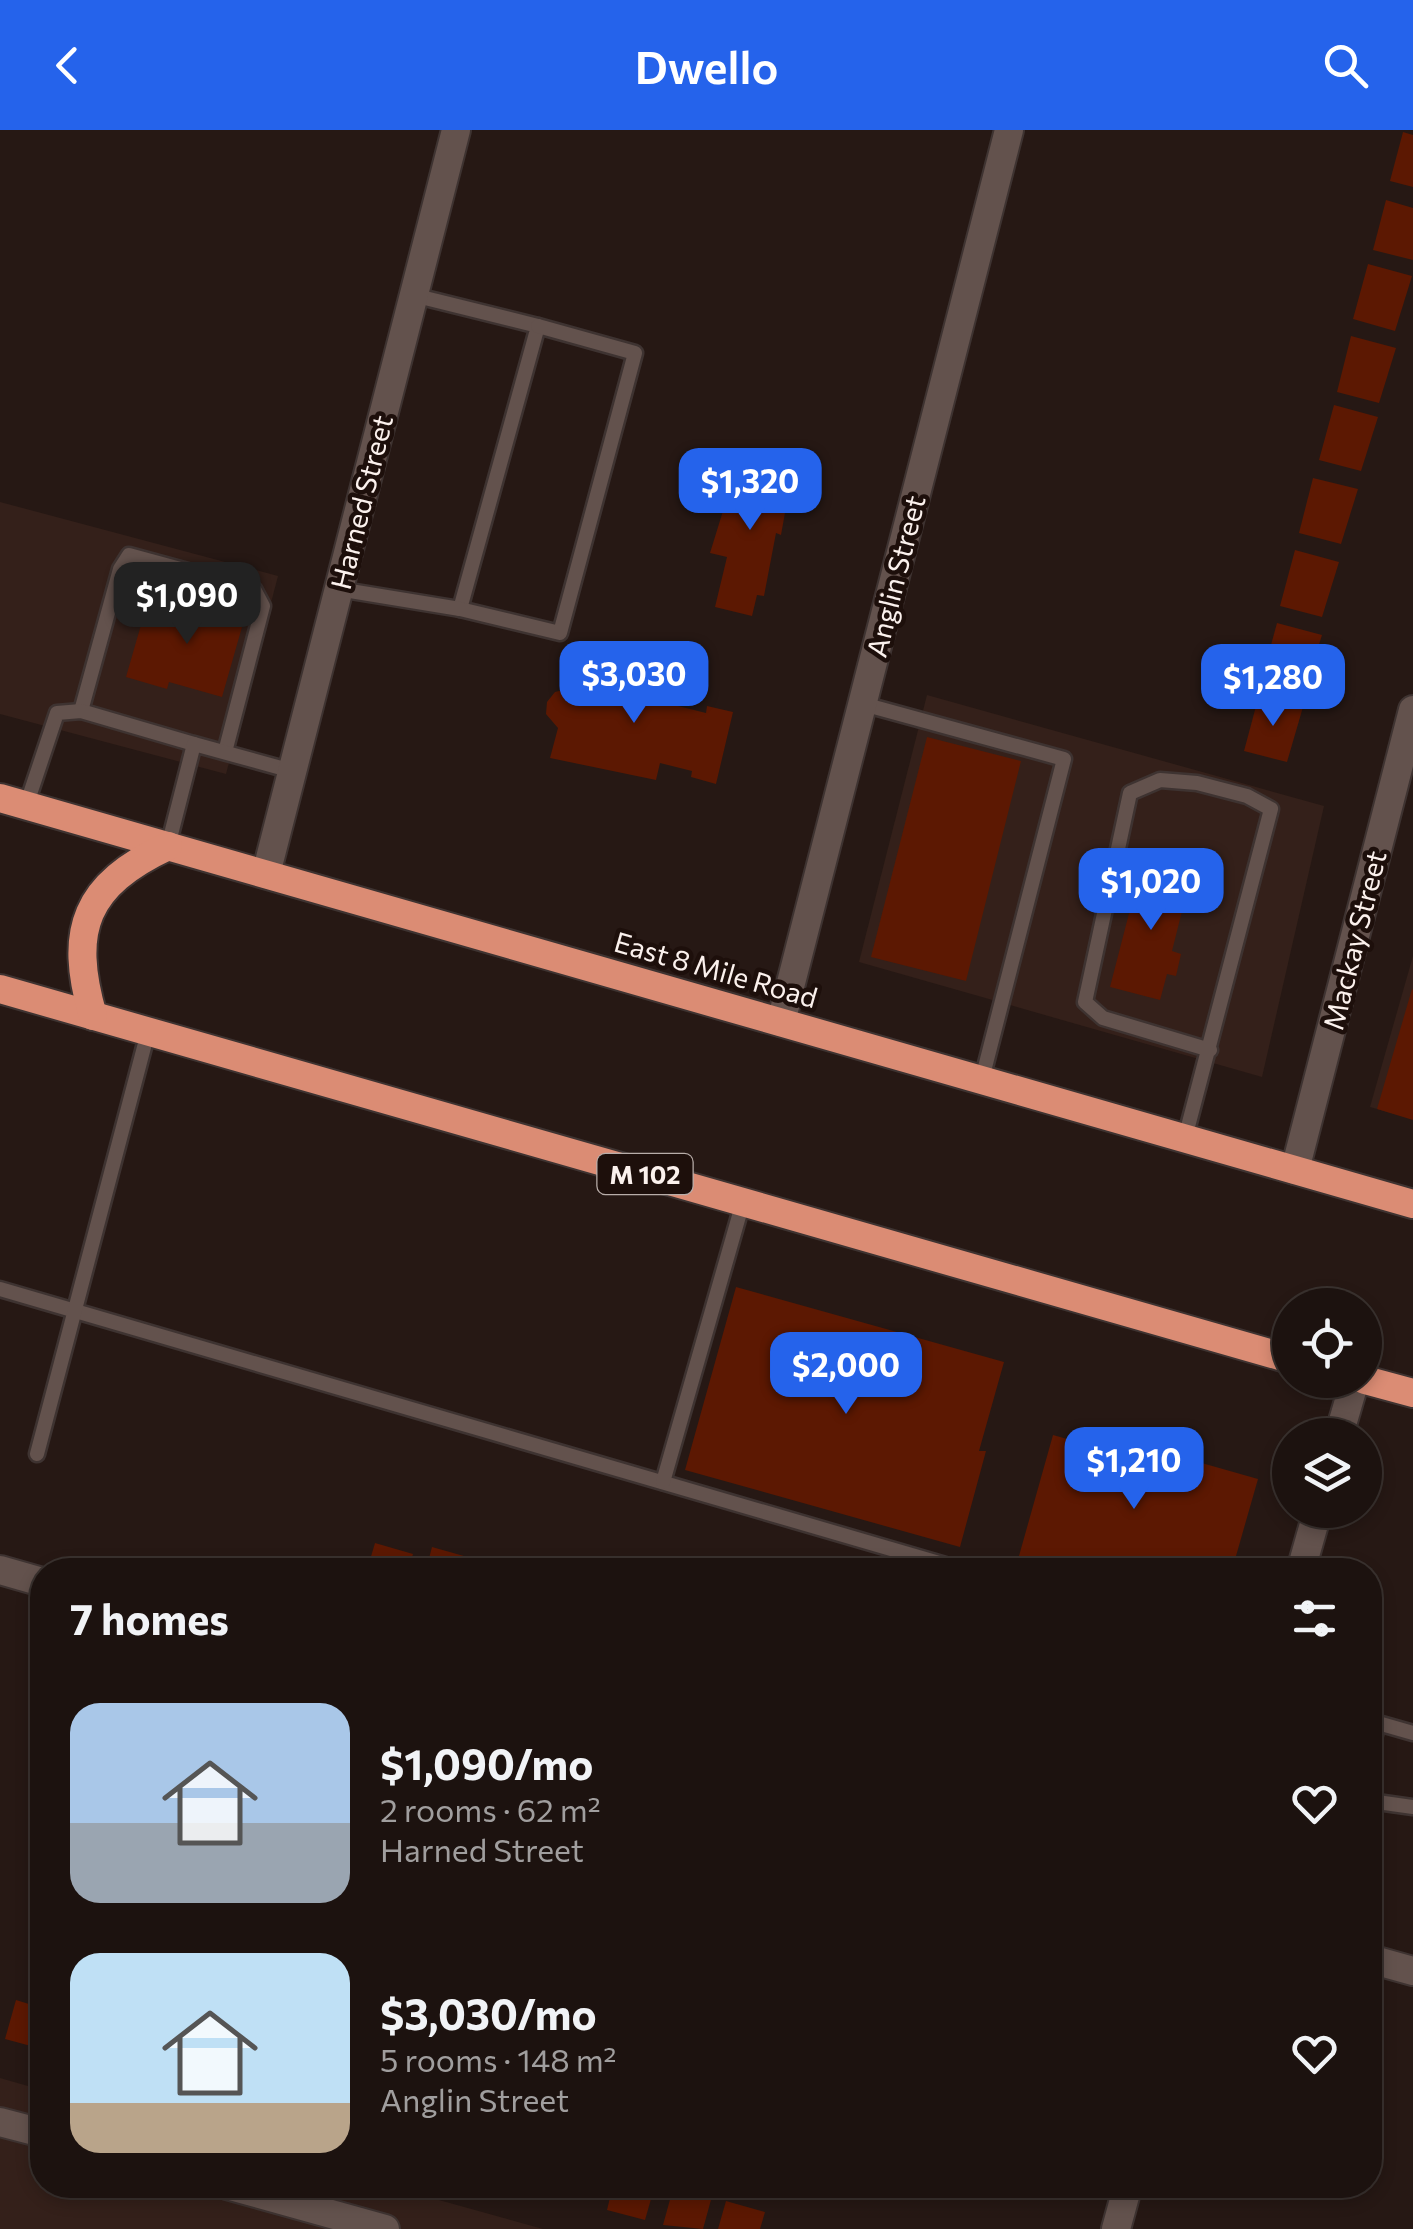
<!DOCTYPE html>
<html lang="en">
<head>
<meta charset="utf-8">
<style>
  :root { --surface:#1c120f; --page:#29201d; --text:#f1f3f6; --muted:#a09e9e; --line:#3a322f; --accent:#2563eb }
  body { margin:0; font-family:Commissioner,sans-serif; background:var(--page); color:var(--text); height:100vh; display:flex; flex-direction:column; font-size:38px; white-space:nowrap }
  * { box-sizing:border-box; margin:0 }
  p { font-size:32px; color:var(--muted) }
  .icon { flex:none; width:55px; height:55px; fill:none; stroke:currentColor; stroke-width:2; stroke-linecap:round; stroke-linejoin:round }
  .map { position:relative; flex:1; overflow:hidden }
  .drawer { position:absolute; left:30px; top:1428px; width:1352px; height:640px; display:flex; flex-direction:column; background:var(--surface); border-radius:40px; box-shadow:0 5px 15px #0003,0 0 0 2px var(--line) }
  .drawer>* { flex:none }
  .buttons { position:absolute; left:1272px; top:1158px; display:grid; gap:20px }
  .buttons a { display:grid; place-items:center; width:110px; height:110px; border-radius:50%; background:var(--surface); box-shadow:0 5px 15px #0003,0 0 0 2px var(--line); font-size:50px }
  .price { position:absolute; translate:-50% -85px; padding:0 22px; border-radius:20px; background:var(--accent); color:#fff; font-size:32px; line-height:65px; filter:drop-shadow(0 2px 5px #0008) }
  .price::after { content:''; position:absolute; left:50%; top:60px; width:30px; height:22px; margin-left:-15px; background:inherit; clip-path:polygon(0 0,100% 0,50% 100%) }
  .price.selected { background:#222; color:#fff }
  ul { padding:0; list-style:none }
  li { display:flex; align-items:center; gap:30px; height:250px; padding:0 40px }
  li span { display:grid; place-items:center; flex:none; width:280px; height:200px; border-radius:30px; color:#555 }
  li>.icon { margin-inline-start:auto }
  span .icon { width:120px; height:120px; fill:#fffc; stroke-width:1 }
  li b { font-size:42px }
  h2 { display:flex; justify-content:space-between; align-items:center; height:120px; padding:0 40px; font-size:42px }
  header { display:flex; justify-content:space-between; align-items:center; height:130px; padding:0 40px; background:var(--accent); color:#fff; font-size:45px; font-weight:600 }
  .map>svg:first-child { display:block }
</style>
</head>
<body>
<header><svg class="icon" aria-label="back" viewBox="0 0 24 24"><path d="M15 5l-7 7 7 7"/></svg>Dwello<svg class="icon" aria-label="search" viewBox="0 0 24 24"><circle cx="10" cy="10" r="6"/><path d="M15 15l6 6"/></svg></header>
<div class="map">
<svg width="1413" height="2099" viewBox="0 0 1413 2099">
  <rect width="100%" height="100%" fill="#261814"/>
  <!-- built -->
  <g fill="#34201a">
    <path d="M 0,372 L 278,446 L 226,644 L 0,584 Z"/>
    <path d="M 927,565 L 1324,676 L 1262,947 L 859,832 Z"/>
    <path d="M 1413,826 L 1413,989 L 1370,977 Z"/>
    <path d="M 0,1948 L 42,1960 L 42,2055 L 385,2055 L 543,2099 L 0,2099 Z"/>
  </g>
  <!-- building -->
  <g fill="#5c1802">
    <path d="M 1403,2 L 1413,5 L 1413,57 L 1390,51 Z"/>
    <path d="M 1386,70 L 1413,78 L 1413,130 L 1373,120 Z"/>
    <path d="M 1368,134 L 1412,146 L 1395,201 L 1353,189 Z"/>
    <path d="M 1351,206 L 1396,218 L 1379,273 L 1337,262 Z"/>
    <path d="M 1334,275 L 1378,287 L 1361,341 L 1319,330 Z"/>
    <path d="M 739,329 L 796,343 L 793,356 L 790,355 L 781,405 L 776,403 L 764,466 L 757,465 L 752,486 L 715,477 L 727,427 L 710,423 Z"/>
    <path d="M 1313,348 L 1358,359 L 1341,414 L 1299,403 Z"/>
    <path d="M 1295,420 L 1339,432 L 1322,487 L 1280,476 Z"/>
    <path d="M 193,468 L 246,483 L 222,567 L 169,552 L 167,559 L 126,547 L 147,474 L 188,486 Z"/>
    <path d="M 1277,493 L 1322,505 L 1305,560 L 1262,548 Z"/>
    <path d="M 574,532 L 678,557 L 674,575 L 706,583 L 707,576 L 733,582 L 716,654 L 691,647 L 692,641 L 660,633 L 656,650 L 550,628 L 558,598 L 546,584 L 547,572 L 555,562 L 567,559 Z"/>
    <path d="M 1259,565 L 1303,577 L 1287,632 L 1244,621 Z"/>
    <path d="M 927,607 L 1021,631 L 966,851 L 871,827 Z"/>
    <path d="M 1142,733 L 1191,745 L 1172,821 L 1181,824 L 1176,846 L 1167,844 L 1160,870 L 1110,857 Z"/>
    <path d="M 1412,859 L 1413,860 L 1413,990 L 1377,979 Z"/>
    <path d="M 736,1157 L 1004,1232 L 979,1321 L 986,1321 L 960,1417 L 685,1340 Z"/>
    <path d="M 1053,1305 L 1145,1331 L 1149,1318 L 1258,1349 L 1232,1440 L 1042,1440 L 1017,1433 Z"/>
    <path d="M 375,1413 L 413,1424 L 408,1440 L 367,1440 Z"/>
    <path d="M 432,1417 L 471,1428 L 467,1440 L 426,1440 Z"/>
    <path d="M 488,1428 L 525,1439 L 525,1440 L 484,1440 Z"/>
    <path d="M 41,1550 L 42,1550 L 42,1574 L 35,1572 Z"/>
    <path d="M 16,1870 L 42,1878 L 42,1919 L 5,1909 Z"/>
    <path d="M 613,2055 L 655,2055 L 645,2090 L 607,2080 Z"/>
    <path d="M 674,2055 L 715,2055 L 703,2099 L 663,2095 Z"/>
    <path d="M 726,2071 L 765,2082 L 760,2099 L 718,2099 Z"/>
  </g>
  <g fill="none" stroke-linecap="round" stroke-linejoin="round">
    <!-- service casing -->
    <g stroke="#3e3331" stroke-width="19">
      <g id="service">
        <path d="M 413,165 L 538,196 L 460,479"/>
        <path d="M 338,459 L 460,479 L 560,503 L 635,223 L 538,196"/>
        <path d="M 863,574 L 1064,629 L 982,949"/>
        <path d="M 81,581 L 120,439 L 129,425 L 254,459 L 263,476 L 225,622"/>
        <path d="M 26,676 L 57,583 L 81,581 L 194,614"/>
        <path d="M 168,716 L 194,614 L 292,641"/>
        <path d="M 1185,1008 L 1271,679 L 1247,666 L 1197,653 L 1160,650 L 1130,663 L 1085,872 L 1103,888 L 1210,920"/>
        <path d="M 0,1159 L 963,1440"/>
        <path d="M 37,1324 L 148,902"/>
        <path d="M 663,1352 L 743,1072"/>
        <path d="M 1370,1583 L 1378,1593 L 1413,1603"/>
        <path d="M 1370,1625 L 1378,1593"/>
        <path d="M 1370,1671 L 1413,1677"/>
      </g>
    </g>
    <!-- minor casing -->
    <g stroke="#3e3331" stroke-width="32">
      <g id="minor">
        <path d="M 266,744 L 456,0"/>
        <path d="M 781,892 L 1009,0"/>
        <path d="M 1295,1040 L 1413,580"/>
        <path d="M 1339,1305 L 1355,1250"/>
        <path d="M 0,1440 L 42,1452"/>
        <path d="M 1301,1440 L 1318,1380"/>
        <path d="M 1370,1829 L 1413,1841"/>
        <path d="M 0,1992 L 42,2003"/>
        <path d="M 227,2055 L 385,2099"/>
        <path d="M 1116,2099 L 1128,2055"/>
      </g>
    </g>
    <!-- trunk casing -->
    <g stroke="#3e3331" stroke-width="32">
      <g id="trunk">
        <path d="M 0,668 L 1413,1074"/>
        <path d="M 0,859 L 1290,1229"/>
        <path d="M 93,886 C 68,799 85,755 168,716"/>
        <path d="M 1365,1250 L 1413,1263"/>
      </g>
    </g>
    <!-- service -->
    <use href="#service" stroke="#63524d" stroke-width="14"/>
    <!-- minor -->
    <use href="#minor" stroke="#63524d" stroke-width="28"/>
    <!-- trunk -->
    <use href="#trunk" stroke="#db8c74" stroke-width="28"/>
  </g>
  <g text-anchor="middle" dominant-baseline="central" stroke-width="9" stroke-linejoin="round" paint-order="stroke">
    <!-- shield labels -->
    <rect fill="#1d0f0b" stroke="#b8ada9" stroke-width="2.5" x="597.5" y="1024" width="95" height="40" rx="8"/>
    <g font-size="25" font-weight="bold" fill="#fbf1ed">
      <text x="645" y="1044">M 102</text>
    </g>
    <!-- street labels -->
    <g font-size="28" fill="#fbf1ed" stroke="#1d0f0b">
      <text transform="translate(361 372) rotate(-76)">Harned Street</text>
      <text transform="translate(895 446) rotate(-76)">Anglin Street</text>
      <text transform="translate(1354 810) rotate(-76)">Mackay Street</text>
      <text transform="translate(716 839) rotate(16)">East 8 Mile Road</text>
    </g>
  </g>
</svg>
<div class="buttons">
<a><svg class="icon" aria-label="locate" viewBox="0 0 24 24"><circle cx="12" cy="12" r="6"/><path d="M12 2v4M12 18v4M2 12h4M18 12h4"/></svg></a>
<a><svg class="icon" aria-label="layers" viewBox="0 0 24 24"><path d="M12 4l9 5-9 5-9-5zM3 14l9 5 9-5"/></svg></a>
</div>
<b class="price" style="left:750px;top:403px">$1,320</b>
<b class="price selected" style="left:187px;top:517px">$1,090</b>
<b class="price" style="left:634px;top:596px">$3,030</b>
<b class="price" style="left:1273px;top:599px">$1,280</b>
<b class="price" style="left:1151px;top:803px">$1,020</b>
<b class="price" style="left:846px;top:1287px">$2,000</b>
<b class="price" style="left:1134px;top:1382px">$1,210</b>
<section class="drawer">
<h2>7 homes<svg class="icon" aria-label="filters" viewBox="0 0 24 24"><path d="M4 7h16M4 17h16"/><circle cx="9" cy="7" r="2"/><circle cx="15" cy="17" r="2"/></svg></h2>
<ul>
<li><span style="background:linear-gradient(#a9c7e8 60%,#9aa5b1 0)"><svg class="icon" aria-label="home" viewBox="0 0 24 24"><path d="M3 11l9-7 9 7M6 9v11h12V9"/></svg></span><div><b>$1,090/mo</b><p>2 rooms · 62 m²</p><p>Harned Street</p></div><svg class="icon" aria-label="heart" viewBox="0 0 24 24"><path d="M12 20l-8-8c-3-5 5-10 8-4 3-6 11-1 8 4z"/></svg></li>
<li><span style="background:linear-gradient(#bfe0f5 75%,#b9a48a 0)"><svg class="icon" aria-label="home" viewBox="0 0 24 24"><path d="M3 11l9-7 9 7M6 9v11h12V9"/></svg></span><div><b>$3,030/mo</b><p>5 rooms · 148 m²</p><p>Anglin Street</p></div><svg class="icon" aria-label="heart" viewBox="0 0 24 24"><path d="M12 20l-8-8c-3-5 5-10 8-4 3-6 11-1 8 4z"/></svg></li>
</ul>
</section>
</div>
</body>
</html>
